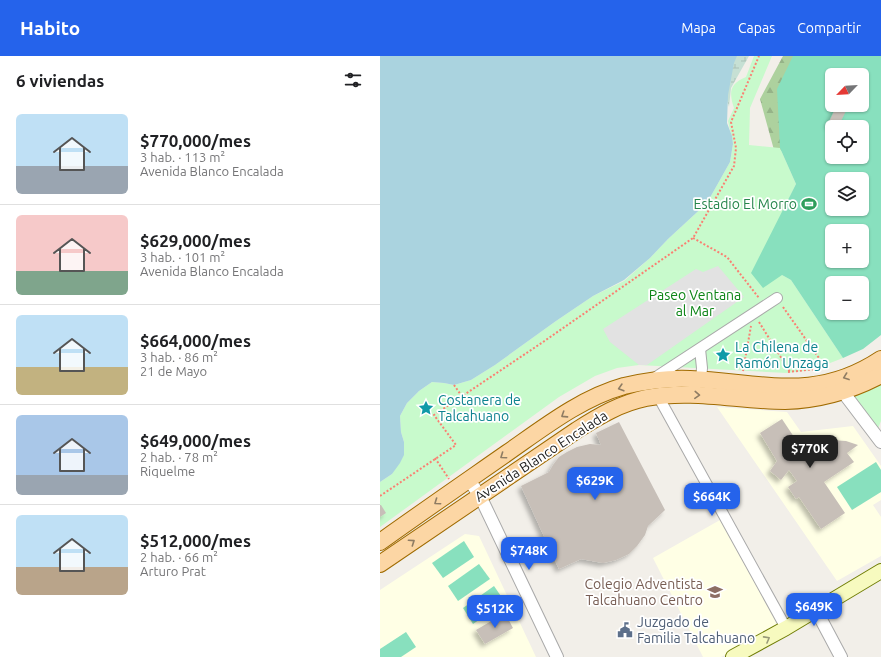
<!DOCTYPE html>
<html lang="es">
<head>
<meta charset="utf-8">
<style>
  :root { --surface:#fff; --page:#f6f6f6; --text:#202124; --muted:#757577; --line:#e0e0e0; --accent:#2563eb }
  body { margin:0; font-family:Ubuntu,sans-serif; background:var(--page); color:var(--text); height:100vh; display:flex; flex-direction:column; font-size:15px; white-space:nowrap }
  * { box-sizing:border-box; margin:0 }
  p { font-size:13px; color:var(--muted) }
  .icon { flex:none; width:22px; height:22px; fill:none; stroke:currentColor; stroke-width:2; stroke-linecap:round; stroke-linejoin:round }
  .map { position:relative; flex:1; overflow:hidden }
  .sheet { display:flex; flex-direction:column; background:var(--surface); width:380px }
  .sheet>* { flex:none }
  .needle { width:26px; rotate:245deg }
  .buttons { position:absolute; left:445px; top:12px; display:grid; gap:8px }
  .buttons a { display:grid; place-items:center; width:44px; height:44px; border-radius:6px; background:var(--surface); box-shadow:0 1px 3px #0004; font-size:20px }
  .price { position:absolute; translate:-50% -34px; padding:0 9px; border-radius:8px; background:var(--accent); color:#fff; font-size:13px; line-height:26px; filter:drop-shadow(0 1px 2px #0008) }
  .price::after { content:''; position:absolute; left:50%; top:24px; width:12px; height:9px; margin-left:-6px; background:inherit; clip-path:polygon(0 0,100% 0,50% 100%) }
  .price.selected { background:#222; color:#fff }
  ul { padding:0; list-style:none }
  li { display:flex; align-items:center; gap:12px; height:100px; padding:0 16px }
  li+li { border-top:1px solid var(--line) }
  li span { display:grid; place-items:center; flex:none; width:112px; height:80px; border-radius:6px; color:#555 }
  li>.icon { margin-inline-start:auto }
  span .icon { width:48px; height:48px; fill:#fffc; stroke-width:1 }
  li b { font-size:17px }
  h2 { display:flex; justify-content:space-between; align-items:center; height:48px; padding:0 16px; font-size:17px }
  header { display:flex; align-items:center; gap:24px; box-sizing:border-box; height:56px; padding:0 20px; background:var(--accent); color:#fff }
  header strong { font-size:19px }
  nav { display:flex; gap:22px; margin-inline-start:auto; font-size:14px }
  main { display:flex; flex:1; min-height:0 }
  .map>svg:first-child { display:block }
</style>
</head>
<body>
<header>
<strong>Habito</strong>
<nav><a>Mapa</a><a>Capas</a><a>Compartir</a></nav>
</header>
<main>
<section class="sheet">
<h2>6 viviendas<svg class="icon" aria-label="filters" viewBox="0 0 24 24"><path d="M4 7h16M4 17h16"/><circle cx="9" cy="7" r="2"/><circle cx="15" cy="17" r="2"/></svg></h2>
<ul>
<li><span style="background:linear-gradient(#bfe0f5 65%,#9aa5b1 0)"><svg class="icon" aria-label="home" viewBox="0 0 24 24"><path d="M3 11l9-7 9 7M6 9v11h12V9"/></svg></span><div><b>$770,000/mes</b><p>3 hab. · 113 m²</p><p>Avenida Blanco Encalada</p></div></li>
<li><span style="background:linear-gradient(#f6c9c9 70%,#7fa58c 0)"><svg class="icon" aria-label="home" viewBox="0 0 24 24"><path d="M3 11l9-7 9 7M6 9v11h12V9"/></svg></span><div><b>$629,000/mes</b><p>3 hab. · 101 m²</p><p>Avenida Blanco Encalada</p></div></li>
<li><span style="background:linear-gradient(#bfe0f5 65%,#c2b280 0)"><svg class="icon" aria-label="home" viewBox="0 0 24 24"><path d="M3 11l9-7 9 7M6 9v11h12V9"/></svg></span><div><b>$664,000/mes</b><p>3 hab. · 86 m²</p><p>21 de Mayo</p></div></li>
<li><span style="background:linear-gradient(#a9c7e8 75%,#9aa5b1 0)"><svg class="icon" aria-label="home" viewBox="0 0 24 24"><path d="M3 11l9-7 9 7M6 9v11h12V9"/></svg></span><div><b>$649,000/mes</b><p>2 hab. · 78 m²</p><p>Riquelme</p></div></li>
<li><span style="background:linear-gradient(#bfe0f5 65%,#b9a48a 0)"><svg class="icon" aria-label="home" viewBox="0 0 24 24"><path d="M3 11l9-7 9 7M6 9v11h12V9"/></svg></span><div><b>$512,000/mes</b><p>2 hab. · 66 m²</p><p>Arturo Prat</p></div></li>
</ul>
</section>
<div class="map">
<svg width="501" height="601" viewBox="0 0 501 601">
  <defs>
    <pattern id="forest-firs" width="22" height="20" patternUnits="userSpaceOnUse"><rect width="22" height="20" fill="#add19e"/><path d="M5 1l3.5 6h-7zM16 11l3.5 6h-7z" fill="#95b388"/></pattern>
    <pattern id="wetland-marsh" width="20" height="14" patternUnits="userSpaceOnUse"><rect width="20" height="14" fill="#c6e0d4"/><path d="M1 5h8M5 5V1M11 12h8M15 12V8" fill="none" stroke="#aac0b6"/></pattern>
    <filter id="shadow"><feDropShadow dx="-3.5" dy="3.5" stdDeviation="2" flood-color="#0004"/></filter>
  </defs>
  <rect width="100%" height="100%" fill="#f2efe9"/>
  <!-- education -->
  <g fill="#ffffe5">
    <path d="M 337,351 L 407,356 L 421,376 L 473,370 L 501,410 L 501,444 L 493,449 L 501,461 L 501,500 L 457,525 Z"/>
    <path d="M 340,464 L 399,571 L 341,601 L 323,601 L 273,502 Z"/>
    <path d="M 85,478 L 99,480 L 156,601 L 0,601 L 0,534 Z"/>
  </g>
  <!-- forest -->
  <path fill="url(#forest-firs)" d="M 403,0 L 473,0 L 452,19 L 452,49 L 431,97 L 394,94 L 380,43 Z"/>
  <!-- wetland -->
  <path fill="url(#wetland-marsh)" d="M 351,0 L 369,0 L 351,32 L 349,51 L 345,37 Z"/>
  <!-- park -->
  <g fill="#c8facc">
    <path d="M 374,0 L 392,0 L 370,52 L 369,89 L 400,92 L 416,128 L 409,142 L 402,219 L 411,224 L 463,302 L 432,314 L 407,317 L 259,309 L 237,312 L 215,320 L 179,341 L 0,471 L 0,426 L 12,418 L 24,386 L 21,376 L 20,360 L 27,347 L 39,335 L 52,326 L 64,327 L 74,329 L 91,324 L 115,309 L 176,265 L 213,240 L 244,225 L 270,202 L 288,183 L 327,147 L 350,106 L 353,88 L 348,65 L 354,52 C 349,37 349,28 366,21 Z"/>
    <path d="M 501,325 L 501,365 L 497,375 L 470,340 Z"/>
  </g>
  <!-- pitch -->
  <g fill="#88e0be" fill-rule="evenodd">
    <path d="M 413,0 L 501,0 L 501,279 L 483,293 L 463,302 L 411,224 L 402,219 L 383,232 L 371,217 L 416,128 L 400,92 L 397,33 ZM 452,19 L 482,19 L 482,49 L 452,49 ZM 452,71 L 482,71 L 482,101 L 452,101 ZM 452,123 L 482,123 L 482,153 L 452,153 ZM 452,175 L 482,175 L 482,205 L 452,205 ZM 452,227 L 482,227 L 482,257 L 452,257 Z"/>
    <path d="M 496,406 L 501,414 L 501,436 L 472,454 L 457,431 Z"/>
    <path d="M 84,485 L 94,501 L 63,522 L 52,507 Z"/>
    <path d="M 99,508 L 110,523 L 78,545 L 68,530 Z"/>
    <path d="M 114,530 L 125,546 L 93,568 L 83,552 Z"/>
    <path d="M 26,576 L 36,591 L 21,601 L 0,601 L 0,593 Z"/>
  </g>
  <!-- parking -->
  <path fill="#e2e2e2" d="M 338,210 L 364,241 L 267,309 L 259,309 L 230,286 L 223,273 L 316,213 L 323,216 Z"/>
  <!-- water -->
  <path fill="#aad3df" d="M 0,0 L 357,0 L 354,7 L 348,39 L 347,67 L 352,80 L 353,88 L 350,106 L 327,147 L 288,183 L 270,202 L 244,224 L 213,240 L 176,265 L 115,309 L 91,324 L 74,329 L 64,327 L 52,326 L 39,335 L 27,347 L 20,360 L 21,376 L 24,386 L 24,399 L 20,407 L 12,418 L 0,426 Z"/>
  <!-- building -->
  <g fill="#c7bfb8" filter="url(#shadow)">
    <path d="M 456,51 L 466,55 L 458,71 L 454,71 L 448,68 Z"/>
    <path d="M 402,363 L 420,390 L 437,386 L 451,384 L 466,385 L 478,389 L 467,397 L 474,406 L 444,426 L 465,457 L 441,473 L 419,441 L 416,443 L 408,431 L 417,425 L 409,414 L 401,424 L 390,415 L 397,405 L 380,377 Z"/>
    <path d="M 239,366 L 285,454 L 268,470 L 265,479 L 257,490 L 249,498 L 236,504 L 223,507 L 201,503 L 179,513 L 141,430 L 169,416 L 173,409 L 179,401 L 187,396 L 197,391 L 210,388 L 221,389 L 216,377 Z"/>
    <path d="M 0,449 L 1,449 L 6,457 L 0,461 Z"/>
    <path d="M 125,557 L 133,572 L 105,588 L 96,574 Z"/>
  </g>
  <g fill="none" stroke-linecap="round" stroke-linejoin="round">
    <!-- minor casing -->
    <g stroke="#a9a9a9" stroke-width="12">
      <g id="minor">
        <path d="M 320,293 L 322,312 L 321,323"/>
        <path d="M 273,323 L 397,242"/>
        <path d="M 278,340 L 406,572"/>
      </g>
    </g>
    <!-- tertiary casing -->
    <g stroke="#a9a9a9" stroke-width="14">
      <g id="tertiary">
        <path d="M 463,336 L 501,386"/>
        <path d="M 89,424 L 100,440 L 177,601"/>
        <path d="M 436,554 L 461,601"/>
      </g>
    </g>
    <!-- secondary casing -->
    <g stroke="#707d05" stroke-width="16">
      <path id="secondary" d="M 353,601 L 406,572 L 501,515"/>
    </g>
    <!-- primary casing -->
    <g stroke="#a06b00" stroke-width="18">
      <g id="primary">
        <path d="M 0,486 C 42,456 84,427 127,397 C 163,372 201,342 244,330 C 266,325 288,322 310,323 C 382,326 435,347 501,303"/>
        <path d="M 0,508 L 197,374 C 219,360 241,347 266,342 C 312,333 359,345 405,345 C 439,344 471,335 501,319"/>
      </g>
    </g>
    <!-- path -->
    <g stroke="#fa8072" stroke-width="2" stroke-dasharray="2 2" stroke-linecap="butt">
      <path d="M 313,182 L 347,201 L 379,242"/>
      <path d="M 403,251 L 446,312"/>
      <path d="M 379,266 L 410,316"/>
      <path d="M 363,315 L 371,270"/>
      <path d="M 408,316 L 445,312"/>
      <path d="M 74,329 L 81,339"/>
      <path d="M 55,402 L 69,423"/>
      <path d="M 0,440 L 76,389 L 54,359 L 163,286 L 313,182 L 354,110 L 356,92 L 351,66 L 379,0"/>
    </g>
    <!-- minor -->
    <use href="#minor" stroke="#fff" stroke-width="10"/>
    <!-- tertiary -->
    <use href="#tertiary" stroke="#fff" stroke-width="12"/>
    <!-- secondary -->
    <use href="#secondary" stroke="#f7fabf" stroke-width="14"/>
    <!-- primary -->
    <use href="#primary" stroke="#fcd6a4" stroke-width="16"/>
  </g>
  <!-- one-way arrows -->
  <defs><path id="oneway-chevron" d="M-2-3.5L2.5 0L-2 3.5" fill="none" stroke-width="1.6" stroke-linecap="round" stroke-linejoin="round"/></defs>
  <g stroke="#8f7c63">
    <use href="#oneway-chevron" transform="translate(466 321) rotate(160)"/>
    <use href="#oneway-chevron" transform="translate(241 332) rotate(164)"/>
    <use href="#oneway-chevron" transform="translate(317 339) rotate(3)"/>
    <use href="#oneway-chevron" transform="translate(184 359) rotate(147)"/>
    <use href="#oneway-chevron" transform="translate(123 400) rotate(145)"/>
    <use href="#oneway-chevron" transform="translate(57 446) rotate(145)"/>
    <use href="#oneway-chevron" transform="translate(32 486) rotate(-34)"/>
  </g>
  <use stroke="#979978" href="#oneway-chevron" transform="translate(387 583) rotate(-29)"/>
  <!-- icons -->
  <defs>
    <g id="stadium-bare" transform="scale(1.2)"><path d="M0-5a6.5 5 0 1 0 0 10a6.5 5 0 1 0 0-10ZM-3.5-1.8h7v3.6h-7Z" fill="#2e9e5b" stroke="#fff" stroke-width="2.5" paint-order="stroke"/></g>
    <g id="sight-bare" transform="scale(1.2)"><path d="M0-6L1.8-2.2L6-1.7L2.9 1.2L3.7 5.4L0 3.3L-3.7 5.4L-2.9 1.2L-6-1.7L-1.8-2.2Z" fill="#0f9aa8" stroke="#fff" stroke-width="2.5" paint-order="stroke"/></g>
    <g id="school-bare" transform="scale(1.2)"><path d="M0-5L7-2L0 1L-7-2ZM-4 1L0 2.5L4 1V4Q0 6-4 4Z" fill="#8d6e63" stroke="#fff" stroke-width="2.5" paint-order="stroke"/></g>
    <g id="civic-bare" transform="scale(1.2)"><path d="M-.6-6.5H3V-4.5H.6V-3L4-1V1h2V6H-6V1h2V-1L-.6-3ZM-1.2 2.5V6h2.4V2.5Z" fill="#5c6f8a" stroke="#fff" stroke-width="2.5" paint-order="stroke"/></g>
  </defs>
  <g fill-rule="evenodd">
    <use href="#stadium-bare" x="429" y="148"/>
    <use href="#sight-bare" x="343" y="299"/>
    <use href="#sight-bare" x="46" y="352"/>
    <use href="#school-bare" x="335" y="536"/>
    <use href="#civic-bare" x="245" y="574"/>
  </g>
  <g text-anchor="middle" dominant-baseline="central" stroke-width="3.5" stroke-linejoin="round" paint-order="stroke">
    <!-- leisure labels -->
    <g font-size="14" fill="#27864d" stroke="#fff" text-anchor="end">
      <text x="417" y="148">Estadio El Morro</text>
    </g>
    <!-- park labels -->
    <g font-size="14" fill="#0c8416" stroke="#fff">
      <text x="315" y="239">Paseo Ventana<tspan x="315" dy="16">al Mar</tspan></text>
    </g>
    <!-- culture labels -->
    <g font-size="14" fill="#0d838f" stroke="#fff" text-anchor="start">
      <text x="355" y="291">La Chilena de<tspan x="355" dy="16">Ramón Unzaga</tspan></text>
      <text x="58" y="344">Costanera de<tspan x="58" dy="16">Talcahuano</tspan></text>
    </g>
    <!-- street labels -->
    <g font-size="14" fill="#222" stroke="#fff">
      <text transform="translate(161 400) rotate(-33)">Avenida Blanco Encalada</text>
    </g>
    <!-- education labels -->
    <g font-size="14" fill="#785e54" stroke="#fff" text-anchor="end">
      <text x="323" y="528">Colegio Adventista<tspan x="323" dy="16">Talcahuano Centro</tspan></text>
    </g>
    <!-- service labels -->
    <g font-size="14" fill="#4e5e75" stroke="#fff" text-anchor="start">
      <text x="257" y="566">Juzgado de<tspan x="257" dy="16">Familia Talcahuano</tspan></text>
    </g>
  </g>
</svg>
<div class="buttons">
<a><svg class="needle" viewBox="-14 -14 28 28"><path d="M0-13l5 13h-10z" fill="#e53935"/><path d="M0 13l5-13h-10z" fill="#757577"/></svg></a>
<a><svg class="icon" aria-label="locate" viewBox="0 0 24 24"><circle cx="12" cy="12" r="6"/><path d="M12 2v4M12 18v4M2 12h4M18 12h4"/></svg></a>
<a><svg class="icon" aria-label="layers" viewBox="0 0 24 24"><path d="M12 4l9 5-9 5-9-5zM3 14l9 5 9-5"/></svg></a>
<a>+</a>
<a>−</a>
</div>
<b class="price selected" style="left:430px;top:413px">$770K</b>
<b class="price" style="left:215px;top:445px">$629K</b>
<b class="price" style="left:332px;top:461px">$664K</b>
<b class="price" style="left:149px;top:515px">$748K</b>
<b class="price" style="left:434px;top:571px">$649K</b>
<b class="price" style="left:115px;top:573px">$512K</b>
</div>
</main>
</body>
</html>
